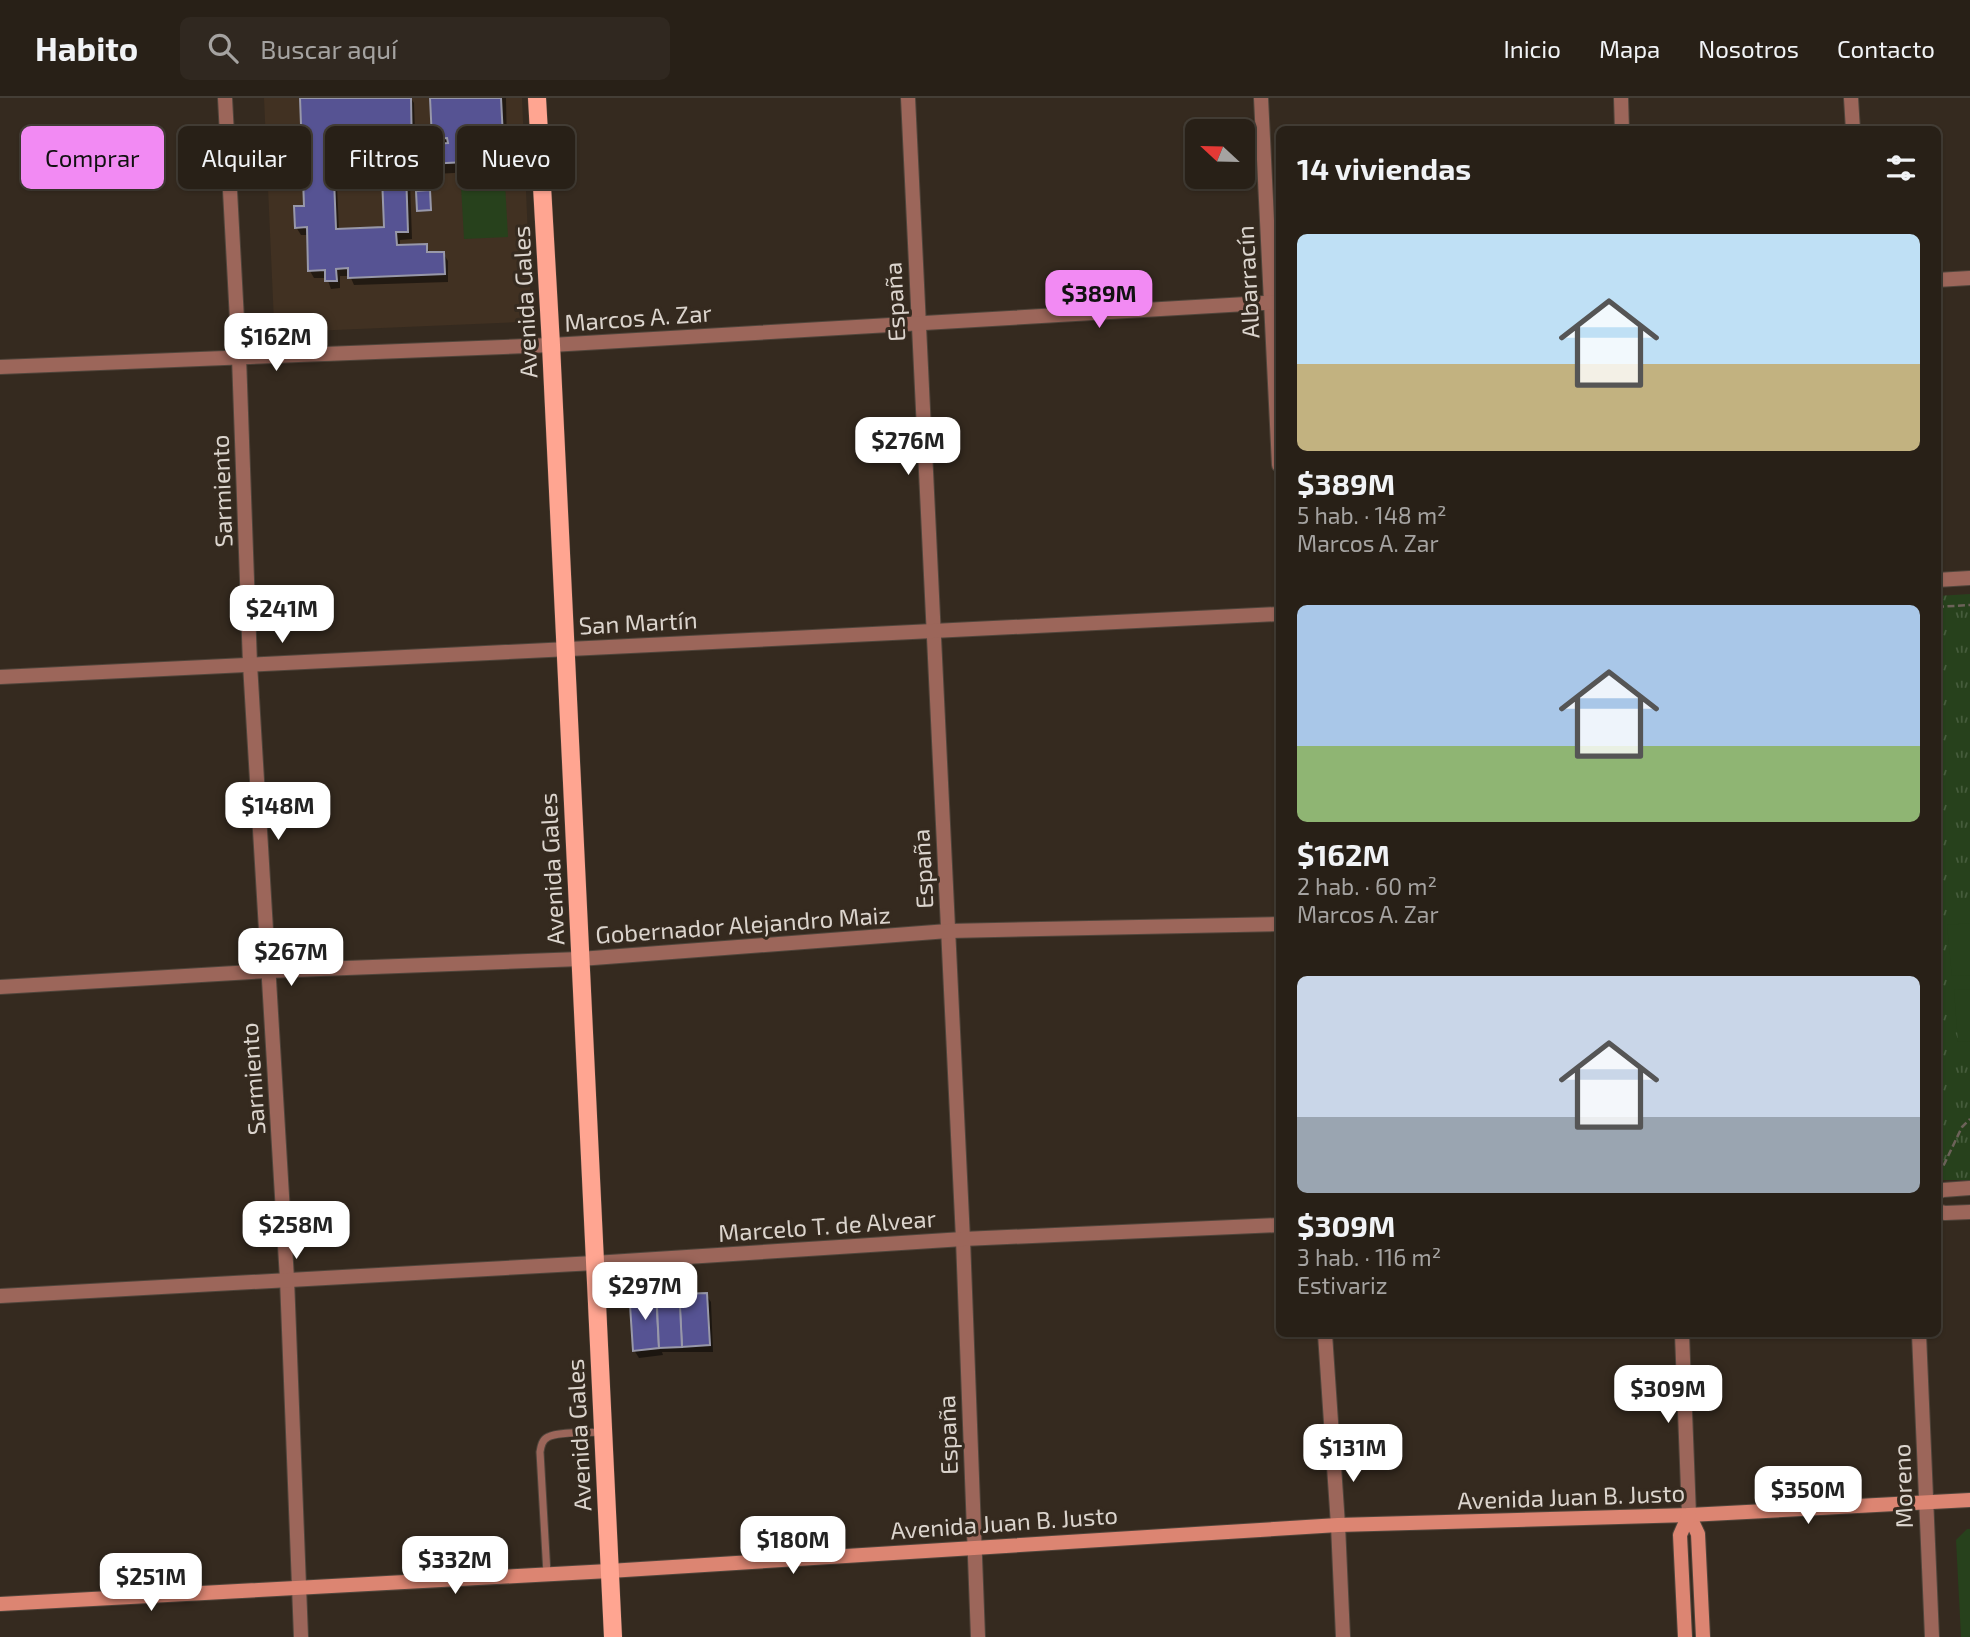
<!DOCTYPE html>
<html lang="es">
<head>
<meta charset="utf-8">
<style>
  :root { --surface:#282017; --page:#302820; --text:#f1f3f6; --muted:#a5a3a1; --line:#443e36; --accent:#f28af3 }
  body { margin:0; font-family:"Exo 2",sans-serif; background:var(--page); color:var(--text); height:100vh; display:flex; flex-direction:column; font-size:26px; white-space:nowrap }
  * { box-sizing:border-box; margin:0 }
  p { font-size:23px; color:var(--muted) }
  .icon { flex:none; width:38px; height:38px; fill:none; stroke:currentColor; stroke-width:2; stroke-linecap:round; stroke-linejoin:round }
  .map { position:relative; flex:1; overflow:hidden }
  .drawer { position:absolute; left:1276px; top:28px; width:665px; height:1211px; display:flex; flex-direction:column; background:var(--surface); border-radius:10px; box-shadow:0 2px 5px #0004,0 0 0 2px var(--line) }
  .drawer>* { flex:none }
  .guide { position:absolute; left:21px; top:28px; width:665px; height:63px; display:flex; gap:14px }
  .needle { width:46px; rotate:292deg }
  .tools { position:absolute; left:1185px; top:21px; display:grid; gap:14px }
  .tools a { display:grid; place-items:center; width:70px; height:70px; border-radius:10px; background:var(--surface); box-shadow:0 2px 5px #0004,0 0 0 2px var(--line); font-size:35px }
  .price { position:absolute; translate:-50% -60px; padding:0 16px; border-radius:14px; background:#fff; color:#222; font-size:23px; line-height:46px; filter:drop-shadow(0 2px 4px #0008) }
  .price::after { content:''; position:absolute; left:50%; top:42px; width:21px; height:16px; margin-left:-10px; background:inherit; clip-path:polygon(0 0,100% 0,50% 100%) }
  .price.on { background:var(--accent); color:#111 }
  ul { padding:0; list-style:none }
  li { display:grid; align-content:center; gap:14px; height:371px; padding:0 21px }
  li span { display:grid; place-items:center; height:217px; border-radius:10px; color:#555 }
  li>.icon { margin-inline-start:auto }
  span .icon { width:126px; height:126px; fill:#fffc; stroke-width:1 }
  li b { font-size:30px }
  h2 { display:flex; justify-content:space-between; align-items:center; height:84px; padding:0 21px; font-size:30px }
  .chip { padding:0 24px; border-radius:10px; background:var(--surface); box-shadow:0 2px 5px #0004,0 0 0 2px var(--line); font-size:24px; line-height:63px }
  .chip.on { background:var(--accent); color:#111 }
  header { display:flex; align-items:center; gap:42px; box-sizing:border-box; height:98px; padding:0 35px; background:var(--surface); border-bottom:2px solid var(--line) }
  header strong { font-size:33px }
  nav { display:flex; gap:38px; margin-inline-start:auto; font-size:24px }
  .search { width:490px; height:63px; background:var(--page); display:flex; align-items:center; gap:18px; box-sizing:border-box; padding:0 24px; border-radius:10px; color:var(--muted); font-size:26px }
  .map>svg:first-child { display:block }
</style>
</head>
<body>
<header>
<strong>Habito</strong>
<div class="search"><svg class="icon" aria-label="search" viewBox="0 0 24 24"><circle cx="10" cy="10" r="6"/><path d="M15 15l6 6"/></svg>Buscar aquí</div>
<nav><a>Inicio</a><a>Mapa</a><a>Nosotros</a><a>Contacto</a></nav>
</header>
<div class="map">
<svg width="1970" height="1539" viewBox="0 0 1970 1539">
  <defs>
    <pattern id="park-tufts" width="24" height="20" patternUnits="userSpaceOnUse" patternTransform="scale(1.75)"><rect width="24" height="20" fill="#27411c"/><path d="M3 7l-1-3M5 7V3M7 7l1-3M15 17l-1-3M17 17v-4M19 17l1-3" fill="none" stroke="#465c3c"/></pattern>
  </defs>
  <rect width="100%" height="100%" fill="#352a1f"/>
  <!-- built -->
  <path fill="#413122" d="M 264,0 L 522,0 L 531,209 L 519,224 L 288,234 L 274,224 Z"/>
  <!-- park -->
  <path fill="url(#park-tufts)" d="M 1970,496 L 1970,1082 L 1937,1082 L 1937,498 Z"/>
  <!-- pitch -->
  <g fill="#27411c">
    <path d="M 504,67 L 508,139 L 464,141 L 460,70 Z"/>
    <path d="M 1970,825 L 1970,877 L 1952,878 L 1947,827 Z"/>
    <path d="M 1970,891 L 1970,943 L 1958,944 L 1954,892 Z"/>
    <path d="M 1967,1431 L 1970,1431 L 1970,1539 L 1961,1539 L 1956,1442 Z"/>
  </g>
  <!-- shadow -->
  <g fill="#0007" fill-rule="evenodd">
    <path d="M 346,0 L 411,0 L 414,5 L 416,63 L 395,64 L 395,75 L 405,75 L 410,83 L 412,141 L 400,142 L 400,149 L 426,148 L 431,156 L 443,155 L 448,163 L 448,184 L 354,187 L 350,178 L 340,178 L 340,190 L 331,191 L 327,180 L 314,180 L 310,173 L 309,137 L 301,137 L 296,129 ZM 384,86 L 386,131 L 339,133 L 337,88 Z"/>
    <path d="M 432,0 L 506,0 L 507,49 L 510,55 L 511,72 L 435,76 L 429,65 L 438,47 L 434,40 Z"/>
    <path d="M 655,1196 L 659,1204 L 660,1211 L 682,1210 L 706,1197 L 711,1204 L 713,1254 L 662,1254 L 663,1257 L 639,1260 L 634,1252 Z"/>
  </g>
  <!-- building -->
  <g fill="#565393" stroke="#9898a9" stroke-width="2" fill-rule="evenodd">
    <path d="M 300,0 L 411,0 L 412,56 L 391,57 L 392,74 L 406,73 L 408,134 L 396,134 L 397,147 L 427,146 L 427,154 L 444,154 L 445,176 L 348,180 L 348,170 L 336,171 L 337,183 L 325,183 L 325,172 L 308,173 L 307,129 L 295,130 L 294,108 L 304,108 ZM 382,79 L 384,129 L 336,131 L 334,81 Z"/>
    <path d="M 430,0 L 501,0 L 503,39 L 485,39 L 485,44 L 505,43 L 506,62 L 427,66 L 426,46 L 448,45 L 447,40 L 432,41 Z"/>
    <path d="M 430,92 L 431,112 L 417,113 L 416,93 Z"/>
    <path d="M 656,1194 L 659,1250 L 633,1253 L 630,1207 L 632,1201 L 640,1195 Z"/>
    <path d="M 707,1195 L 710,1247 L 682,1249 L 679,1196 Z"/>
    <path d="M 680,1208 L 682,1249 L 659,1250 L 657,1209 Z"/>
  </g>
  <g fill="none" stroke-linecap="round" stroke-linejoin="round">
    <!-- service casing -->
    <g stroke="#50453b" stroke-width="9">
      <path id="service" d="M 547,1476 L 540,1354 C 541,1348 542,1342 548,1339 C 559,1333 589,1335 602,1334"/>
    </g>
    <!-- minor casing -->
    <g stroke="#50453b" stroke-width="16">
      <g id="minor">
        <path d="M 225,0 L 239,259 L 250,566 L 287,1181 L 301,1539"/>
        <path d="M 908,0 L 963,1141 L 978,1539"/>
        <path d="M 1261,0 L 1279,367"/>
        <path d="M 1621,0 L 1622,32"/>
        <path d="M 1851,0 L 1853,32"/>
        <path d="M 1937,182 L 1970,180"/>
        <path d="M 0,269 L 551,247 L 1279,204"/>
        <path d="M 1937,482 L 1970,480"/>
        <path d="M 0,579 L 1279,516"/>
        <path d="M 0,889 L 268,873 L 580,861 L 948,833 L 1279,826"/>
        <path d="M 1325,1236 L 1338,1427 L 1343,1539"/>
        <path d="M 1682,1236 L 1689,1417"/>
        <path d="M 1919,1236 L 1932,1539"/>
      </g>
    </g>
    <!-- tertiary casing -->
    <g stroke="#50453b" stroke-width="16">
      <g id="tertiary">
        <path d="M 1937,1094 L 1943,1092 L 1970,1090"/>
        <path d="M 1937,1113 L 1945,1115 L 1970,1114"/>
        <path d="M 0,1198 L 594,1165 L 963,1141 L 1279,1127"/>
      </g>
    </g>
    <!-- secondary casing -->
    <g stroke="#50453b" stroke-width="16">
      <g id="secondary">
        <path d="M 1689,1417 L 1698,1436 L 1703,1539"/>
        <path d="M 0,1506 L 609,1473 L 1338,1427 L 1689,1417 L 1970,1402"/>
        <path d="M 1685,1539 L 1680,1437 L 1689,1417"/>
      </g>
    </g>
    <!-- primary casing -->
    <g stroke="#50453b" stroke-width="19">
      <path id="primary" d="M 537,0 L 551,247 L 613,1539"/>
    </g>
    <!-- path -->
    <g stroke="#6c6259" stroke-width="2.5" stroke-dasharray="7 3.5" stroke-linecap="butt">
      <path d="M 1937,509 L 1970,507"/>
      <path d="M 1937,1055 L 1938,1075"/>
      <path d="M 1939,1077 L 1962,1029 L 1970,1021"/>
    </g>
    <!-- service -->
    <use href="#service" stroke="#9c665a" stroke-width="7"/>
    <!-- minor -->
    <use href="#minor" stroke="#9c665a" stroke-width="14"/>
    <!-- tertiary -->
    <use href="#tertiary" stroke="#9c665a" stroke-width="14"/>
    <!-- secondary -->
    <use href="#secondary" stroke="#dc8572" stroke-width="14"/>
    <!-- primary -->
    <use href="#primary" stroke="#ffa591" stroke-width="18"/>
  </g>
  <g text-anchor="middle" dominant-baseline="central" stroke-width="6" stroke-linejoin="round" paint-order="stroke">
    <!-- street labels -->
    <g font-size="24" fill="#dbd4cd" stroke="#352a1f">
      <text transform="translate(1247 184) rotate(-93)">Albarracín</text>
      <text transform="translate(524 204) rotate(-93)">Avenida Gales</text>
      <text transform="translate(894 204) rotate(-93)">España</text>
      <text transform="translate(638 219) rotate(-4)">Marcos A. Zar</text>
      <text transform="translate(221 393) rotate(-92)">Sarmiento</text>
      <text transform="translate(638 524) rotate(-3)">San Martín</text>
      <text transform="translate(551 771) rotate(-93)">Avenida Gales</text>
      <text transform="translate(922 771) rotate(-93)">España</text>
      <text transform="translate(743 826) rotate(-4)">Gobernador Alejandro Maiz</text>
      <text transform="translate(252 981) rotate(-94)">Sarmiento</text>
      <text transform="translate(827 1127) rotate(-4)">Marcelo T. de Alvear</text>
      <text transform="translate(578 1337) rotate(-93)">Avenida Gales</text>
      <text transform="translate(947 1337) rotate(-92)">España</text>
      <text transform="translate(1902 1388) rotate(-92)">Moreno</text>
      <text transform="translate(1571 1398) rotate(-2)">Avenida Juan B. Justo</text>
      <text transform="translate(1004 1424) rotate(-4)">Avenida Juan B. Justo</text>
    </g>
  </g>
</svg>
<div class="tools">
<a><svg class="needle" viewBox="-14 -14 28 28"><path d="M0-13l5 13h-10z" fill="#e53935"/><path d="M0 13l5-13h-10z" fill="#a5a3a1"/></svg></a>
</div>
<b class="price on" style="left:1099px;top:232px">$389M</b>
<b class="price" style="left:276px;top:275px">$162M</b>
<b class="price" style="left:908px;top:379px">$276M</b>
<b class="price" style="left:282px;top:547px">$241M</b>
<b class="price" style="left:278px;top:744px">$148M</b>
<b class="price" style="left:291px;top:890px">$267M</b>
<b class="price" style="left:296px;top:1163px">$258M</b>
<b class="price" style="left:645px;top:1224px">$297M</b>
<b class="price" style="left:1668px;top:1327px">$309M</b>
<b class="price" style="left:1353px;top:1386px">$131M</b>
<b class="price" style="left:1808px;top:1428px">$350M</b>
<b class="price" style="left:793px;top:1478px">$180M</b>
<b class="price" style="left:455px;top:1498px">$332M</b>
<b class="price" style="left:151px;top:1515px">$251M</b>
<div class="guide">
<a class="chip on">Comprar</a>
<a class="chip">Alquilar</a>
<a class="chip">Filtros</a>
<a class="chip">Nuevo</a>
</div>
<section class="drawer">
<h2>14 viviendas<svg class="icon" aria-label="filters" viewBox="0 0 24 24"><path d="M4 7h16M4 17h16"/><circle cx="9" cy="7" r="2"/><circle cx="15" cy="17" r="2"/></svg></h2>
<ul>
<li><span style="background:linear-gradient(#bfe0f5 60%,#c2b280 0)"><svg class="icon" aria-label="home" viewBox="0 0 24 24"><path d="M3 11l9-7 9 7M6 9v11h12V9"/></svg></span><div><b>$389M</b><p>5 hab. · 148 m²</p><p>Marcos A. Zar</p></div></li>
<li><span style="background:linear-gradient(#a9c7e8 65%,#8fb573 0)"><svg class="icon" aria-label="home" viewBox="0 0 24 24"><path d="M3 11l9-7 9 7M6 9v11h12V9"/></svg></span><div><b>$162M</b><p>2 hab. · 60 m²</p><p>Marcos A. Zar</p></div></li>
<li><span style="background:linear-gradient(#c9d6e8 65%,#9aa5b1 0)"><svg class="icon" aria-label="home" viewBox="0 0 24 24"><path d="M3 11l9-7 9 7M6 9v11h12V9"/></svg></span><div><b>$309M</b><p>3 hab. · 116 m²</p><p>Estivariz</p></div></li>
</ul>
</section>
</div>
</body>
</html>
